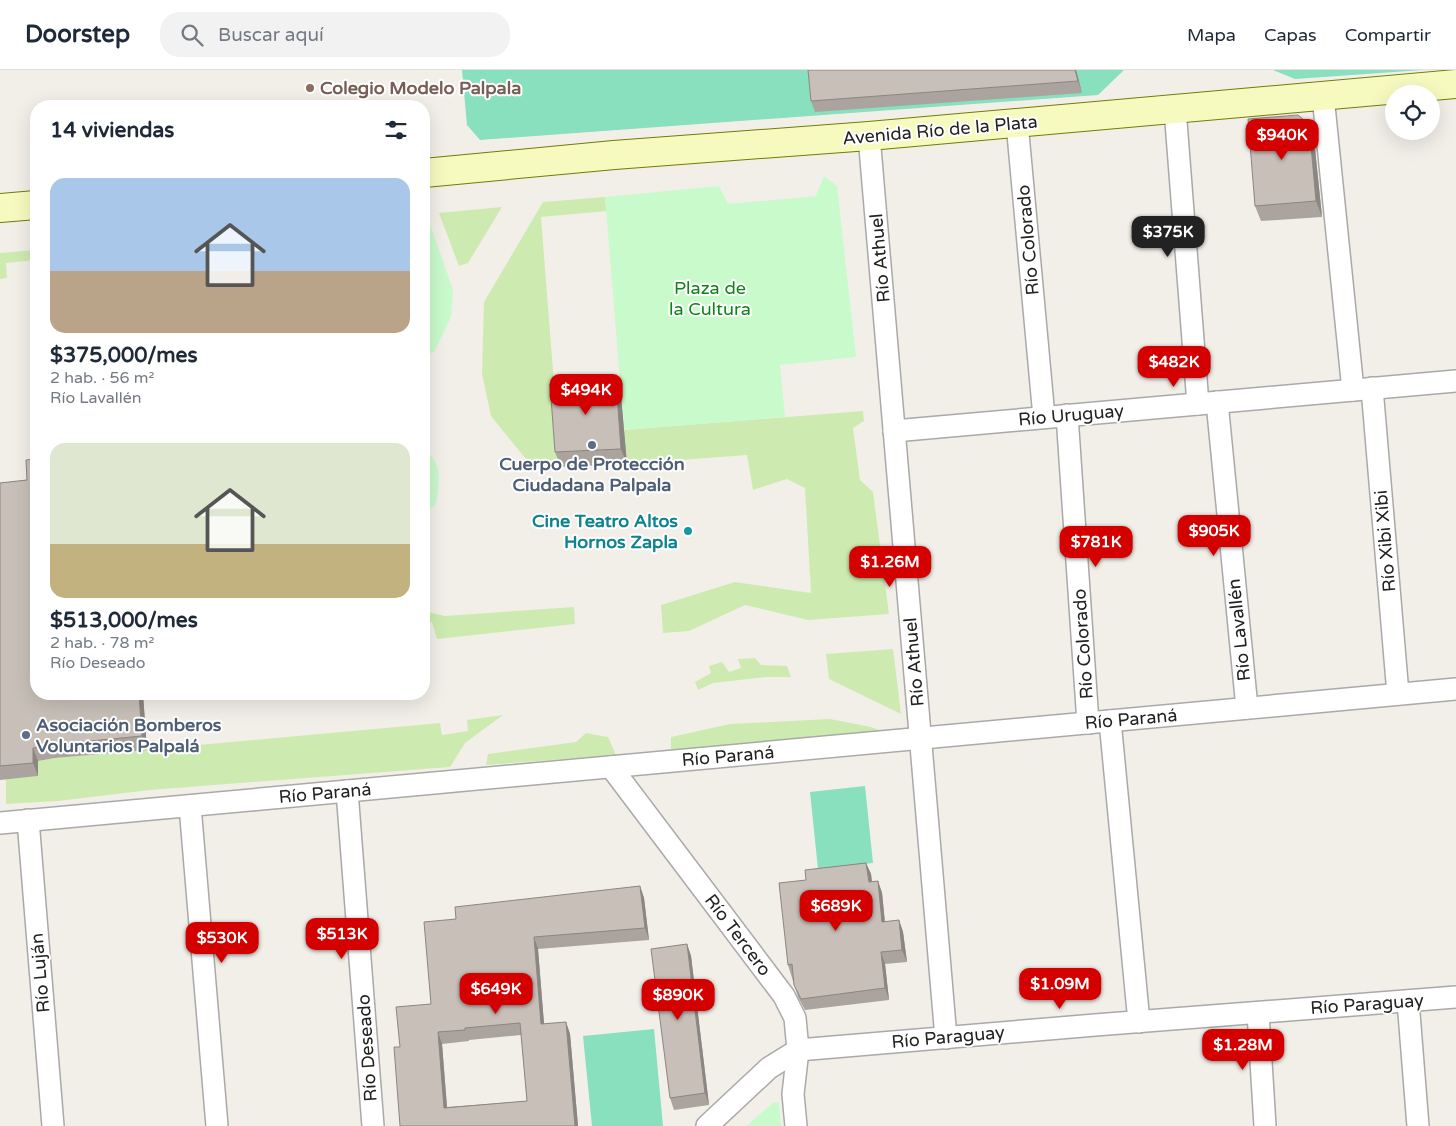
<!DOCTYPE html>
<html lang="es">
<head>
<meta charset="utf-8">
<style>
  :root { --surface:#fff; --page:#f2f2f3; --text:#1f2937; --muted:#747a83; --line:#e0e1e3; --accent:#d40000 }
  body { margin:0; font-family:"Varela Round",sans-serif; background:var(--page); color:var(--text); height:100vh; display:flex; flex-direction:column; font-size:19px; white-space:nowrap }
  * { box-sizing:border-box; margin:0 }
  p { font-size:16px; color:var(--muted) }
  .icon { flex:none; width:28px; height:28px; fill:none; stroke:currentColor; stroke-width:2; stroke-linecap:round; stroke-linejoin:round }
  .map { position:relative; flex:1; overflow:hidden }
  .sheet { position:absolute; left:30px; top:30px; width:400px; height:600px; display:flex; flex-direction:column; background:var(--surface); border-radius:20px; box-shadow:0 5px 20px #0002 }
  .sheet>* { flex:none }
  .fabs { position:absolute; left:1385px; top:15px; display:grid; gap:10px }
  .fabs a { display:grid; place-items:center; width:55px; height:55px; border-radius:50%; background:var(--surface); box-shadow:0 5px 20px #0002; font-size:25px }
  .price { position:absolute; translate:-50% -42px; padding:0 11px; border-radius:10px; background:var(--accent); color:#fff; font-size:16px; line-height:32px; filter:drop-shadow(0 1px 2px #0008) }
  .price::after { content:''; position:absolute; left:50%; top:30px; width:15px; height:11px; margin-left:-8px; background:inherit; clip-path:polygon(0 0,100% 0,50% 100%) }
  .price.current { background:#222; color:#fff }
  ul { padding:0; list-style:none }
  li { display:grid; align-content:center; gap:10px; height:265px; padding:0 20px }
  li span { display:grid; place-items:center; height:155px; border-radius:15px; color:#555 }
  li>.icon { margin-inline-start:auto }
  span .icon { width:90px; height:90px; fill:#fffc; stroke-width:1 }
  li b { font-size:21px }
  h2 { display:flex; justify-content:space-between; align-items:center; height:60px; padding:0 20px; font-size:21px }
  header { display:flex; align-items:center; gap:30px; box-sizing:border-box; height:70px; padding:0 25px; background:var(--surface); border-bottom:1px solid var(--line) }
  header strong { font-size:24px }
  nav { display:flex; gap:28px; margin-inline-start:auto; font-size:18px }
  .search { width:350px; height:45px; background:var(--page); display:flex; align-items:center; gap:12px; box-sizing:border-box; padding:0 18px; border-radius:20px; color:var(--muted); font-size:19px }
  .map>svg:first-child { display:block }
</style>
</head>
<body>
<header>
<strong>Doorstep</strong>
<div class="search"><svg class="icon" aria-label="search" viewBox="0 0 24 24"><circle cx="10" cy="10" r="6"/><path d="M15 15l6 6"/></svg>Buscar aquí</div>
<nav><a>Mapa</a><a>Capas</a><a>Compartir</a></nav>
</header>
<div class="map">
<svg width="1456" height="1056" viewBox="0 0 1456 1056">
  <rect width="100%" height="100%" fill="#f2efe9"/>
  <!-- grass -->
  <g fill="#cdebb0">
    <path d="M 605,127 L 607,141 L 541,147 L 560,390 L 530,394 L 491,346 L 482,304 L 484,232 L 543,132 Z"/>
    <path d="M 502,137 L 468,193 L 459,196 L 439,143 Z"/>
    <path d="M 36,180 L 36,190 L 6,193 L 7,208 L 0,209 L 0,183 Z"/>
    <path d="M 863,341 L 864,351 L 853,358 L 860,410 L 873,422 L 889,544 L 808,550 L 745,535 L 689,561 L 663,563 L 661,535 L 735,512 L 811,523 L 805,418 L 787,409 L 753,420 L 747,385 L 627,394 L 624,360 Z"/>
    <path d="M 574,537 L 575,554 L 456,567 L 437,569 L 432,552 L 424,553 L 424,541 L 445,546 Z"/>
    <path d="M 893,579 L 901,644 L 829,609 L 826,584 Z"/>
    <path d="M 755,588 L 761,595 L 787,596 L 791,607 L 766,607 L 713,613 L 698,620 L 695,612 L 711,603 L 709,596 L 722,592 L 729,602 L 741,598 L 738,589 Z"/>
    <path d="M 503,645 L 465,673 L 450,697 L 150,720 L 58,731 L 6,734 L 6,709 L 37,706 L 38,691 L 55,688 L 440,653 L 442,665 L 468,661 L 467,650 Z"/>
    <path d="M 830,649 L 871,657 L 890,664 L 671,680 L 671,667 L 730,654 Z"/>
    <path d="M 586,663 L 608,667 L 616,685 L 486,695 L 488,684 L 576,672 Z"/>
  </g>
  <!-- park -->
  <g fill="#c8facc">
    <path d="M 824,106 L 837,116 L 856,287 L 780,295 L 785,347 L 624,360 L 605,127 L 719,116 L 728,134 L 816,126 Z"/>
    <path d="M 426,143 L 453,220 L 451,247 L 434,282 L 424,285 L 424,144 Z"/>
    <path d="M 424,378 C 444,397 439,410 436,434 L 424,445 Z"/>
    <path d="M 774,1032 L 779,1033 L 781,1056 L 746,1056 Z"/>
  </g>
  <!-- pitch -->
  <g fill="#88e0be">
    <path d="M 462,0 L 1124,0 L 1098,25 L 480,70 L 467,55 Z"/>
    <path d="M 1273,0 L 1423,0 L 1295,9 Z"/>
    <path d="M 865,716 L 873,793 L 818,799 L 810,722 Z"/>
    <path d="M 654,959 L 663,1056 L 592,1056 L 583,966 Z"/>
  </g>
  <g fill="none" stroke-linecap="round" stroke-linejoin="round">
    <!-- street casing -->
    <g stroke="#a9a9a9" stroke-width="24">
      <g id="street">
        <path d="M 1323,26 L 1353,320"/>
        <path d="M 1175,39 L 1198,334"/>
        <path d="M 1017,53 L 1044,347"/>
        <path d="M 869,66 L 946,968"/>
        <path d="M 1372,318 L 1398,624"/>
        <path d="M 1217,332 L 1247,638"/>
        <path d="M 1067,345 L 1088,653"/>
        <path d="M 894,361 L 1456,311"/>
        <path d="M 1110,651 L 1139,952"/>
        <path d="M 611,697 L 784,926 L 795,948 L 798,980 L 793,1024 L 796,1056"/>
        <path d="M 347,721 L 373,1056"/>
        <path d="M 190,736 L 217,1056"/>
        <path d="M 28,750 L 53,1056"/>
        <path d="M 0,753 L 1456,619"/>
        <path d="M 1408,931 L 1418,1056"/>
        <path d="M 1258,943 L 1265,1056"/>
        <path d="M 707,1056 L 769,998 L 798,980 L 1095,955 L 1456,927"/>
      </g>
    </g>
    <!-- secondary casing -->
    <g stroke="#707d05" stroke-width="30">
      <g id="secondary">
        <path d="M 424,103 L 614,85 L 869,66 L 1456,14"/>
        <path d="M 0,138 L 36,135"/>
      </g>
    </g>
    <!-- street -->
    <use href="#street" stroke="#fff" stroke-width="21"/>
    <!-- secondary -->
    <use href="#secondary" stroke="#f7fabf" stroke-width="28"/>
  </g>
  <!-- wall -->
  <g fill="#aba49e" fill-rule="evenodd">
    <path d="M 1076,0 L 1082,23 L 815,42 L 811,31 Z"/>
    <path d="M 1314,69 L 1322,147 L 1261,151 L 1255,136 Z"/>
    <path d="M 616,311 L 621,326 L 627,394 L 561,397 L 555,382 Z"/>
    <path d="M 36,389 L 36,624 L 143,624 L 147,680 L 55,688 L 38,691 L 38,706 L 0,710 L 0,413 L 27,410 Z"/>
    <path d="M 866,793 L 871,804 L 872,812 L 878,811 L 882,823 L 885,852 L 899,850 L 903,862 L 907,892 L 885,894 L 889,930 L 805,940 L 798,927 L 788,895 L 806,810 Z"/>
    <path d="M 640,816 L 644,828 L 649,870 L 538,879 L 544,954 L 566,952 L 570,964 L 578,1056 L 400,1056 L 400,977 L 431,934 L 456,849 ZM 521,965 L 527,1031 L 447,1037 L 442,974 L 469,971 L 469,970 Z"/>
    <path d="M 687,874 L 691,886 L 709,1035 L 674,1040 L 670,1028 Z"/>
  </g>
  <!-- shaded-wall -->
  <g fill="#8b8681">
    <path d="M 1075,0 L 1076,0 L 1082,23 L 1078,11 Z"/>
    <path d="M 1309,54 L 1314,69 L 1322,147 L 1316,131 Z"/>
    <path d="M 616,311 L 621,326 L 627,394 L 621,379 Z"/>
    <path d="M 139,624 L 143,624 L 147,680 L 142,666 Z"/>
    <path d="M 33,678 L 38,691 L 38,706 L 33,693 Z"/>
    <path d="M 866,793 L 871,804 L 873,824 L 869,812 Z"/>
    <path d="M 878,811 L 882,823 L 886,864 L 882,852 Z"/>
    <path d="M 640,816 L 644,828 L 649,870 L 645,858 Z"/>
    <path d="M 899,850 L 903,862 L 907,892 L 902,880 Z"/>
    <path d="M 534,867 L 538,879 L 545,966 L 541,954 Z"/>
    <path d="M 687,874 L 691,886 L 709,1035 L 705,1023 Z"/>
    <path d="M 881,882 L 885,894 L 889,930 L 885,918 Z"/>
    <path d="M 566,952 L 570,964 L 578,1056 L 575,1056 Z"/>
    <path d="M 438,962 L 442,974 L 448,1050 L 444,1038 Z"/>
  </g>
  <!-- building -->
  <g fill="#c7bfb8" stroke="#8b8681" fill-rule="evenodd">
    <path d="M 808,0 L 1075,0 L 1078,11 L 811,31 Z"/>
    <path d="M 1298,45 L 1309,54 L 1316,131 L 1255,136 L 1248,49 Z"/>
    <path d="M 616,311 L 621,379 L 555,382 L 550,314 Z"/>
    <path d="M 36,389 L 36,624 L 139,624 L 142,666 L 50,675 L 33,678 L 33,693 L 0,696 L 0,413 L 27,410 L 26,390 Z"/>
    <path d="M 866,793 L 869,812 L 878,811 L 882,852 L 899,850 L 902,880 L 881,882 L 885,918 L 801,929 L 794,915 L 792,894 L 788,895 L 779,813 L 806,810 L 805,800 Z"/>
    <path d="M 640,816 L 645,858 L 534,867 L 541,954 L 566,952 L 575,1056 L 400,1056 L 394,977 L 400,977 L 396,937 L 431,934 L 424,852 L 456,849 L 455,837 ZM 520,953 L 527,1031 L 444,1038 L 438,962 L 465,960 L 465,958 Z"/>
    <path d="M 687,874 L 705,1023 L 670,1028 L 651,879 Z"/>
  </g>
  <!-- markers -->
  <circle fill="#8d6e63" stroke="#fff" stroke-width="2" cx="310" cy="18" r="5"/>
  <g fill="#5c6f8a" stroke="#fff" stroke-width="2">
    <circle cx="592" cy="375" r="5"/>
    <circle cx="26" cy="665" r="5"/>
  </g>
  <circle fill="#0f9aa8" stroke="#fff" stroke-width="2" cx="688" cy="461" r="5"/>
  <g text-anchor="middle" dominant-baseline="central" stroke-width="4" stroke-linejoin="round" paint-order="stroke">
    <!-- education labels -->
    <g font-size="18" font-weight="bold" fill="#785e54" stroke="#fff" text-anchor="start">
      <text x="320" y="18">Colegio Modelo Palpala</text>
    </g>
    <!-- street labels -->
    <g font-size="18" fill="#222" stroke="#fff">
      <text transform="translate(940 60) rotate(-5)">Avenida Río de la Plata</text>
      <text transform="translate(1028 170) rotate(-95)">Río Colorado</text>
      <text transform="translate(880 188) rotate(-95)">Río Athuel</text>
      <text transform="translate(1071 345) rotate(-5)">Río Uruguay</text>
      <text transform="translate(1385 471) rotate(-95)">Río Xibi Xibi</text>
      <text transform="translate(1239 560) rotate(-96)">Río Lavallén</text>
      <text transform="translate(1083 574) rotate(-94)">Río Colorado</text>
      <text transform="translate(914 592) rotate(-95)">Río Athuel</text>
      <text transform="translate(1131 649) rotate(-5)">Río Paraná</text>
      <text transform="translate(728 686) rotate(-5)">Río Paraná</text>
      <text transform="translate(325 723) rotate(-5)">Río Paraná</text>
      <text transform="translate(738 865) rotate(53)">Río Tercero</text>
      <text transform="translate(40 903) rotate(-95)">Río Luján</text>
      <text transform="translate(1367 934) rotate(-4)">Río Paraguay</text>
      <text transform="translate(948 967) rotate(-5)">Río Paraguay</text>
      <text transform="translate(367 978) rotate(-94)">Río Deseado</text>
    </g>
    <!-- park labels -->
    <g font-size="18" fill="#0c8416" stroke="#fff">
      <text x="710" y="218">Plaza de<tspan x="710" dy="21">la Cultura</tspan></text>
    </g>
    <!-- service labels -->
    <g font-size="18" font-weight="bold" fill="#4e5e75" stroke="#fff">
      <text x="592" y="394">Cuerpo de Protección<tspan x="592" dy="21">Ciudadana Palpala</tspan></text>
      <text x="36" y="655" text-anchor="start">Asociación Bomberos<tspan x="36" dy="21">Voluntarios Palpalá</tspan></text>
    </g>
    <!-- culture labels -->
    <g font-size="18" font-weight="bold" fill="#0d838f" stroke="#fff" text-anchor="end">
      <text x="678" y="451">Cine Teatro Altos<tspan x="678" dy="21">Hornos Zapla</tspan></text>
    </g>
  </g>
</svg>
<div class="fabs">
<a><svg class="icon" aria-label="locate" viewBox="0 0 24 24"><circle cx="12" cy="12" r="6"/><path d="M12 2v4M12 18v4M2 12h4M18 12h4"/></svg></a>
</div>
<b class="price" style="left:1282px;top:91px">$940K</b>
<b class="price current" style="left:1168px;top:188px">$375K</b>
<b class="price" style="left:1174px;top:318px">$482K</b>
<b class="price" style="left:586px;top:346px">$494K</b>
<b class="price" style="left:1214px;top:487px">$905K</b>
<b class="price" style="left:1096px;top:498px">$781K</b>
<b class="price" style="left:890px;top:518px">$1.26M</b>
<b class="price" style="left:836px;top:862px">$689K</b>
<b class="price" style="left:342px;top:890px">$513K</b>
<b class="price" style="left:222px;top:894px">$530K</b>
<b class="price" style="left:1060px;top:940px">$1.09M</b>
<b class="price" style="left:496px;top:945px">$649K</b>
<b class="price" style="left:678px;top:951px">$890K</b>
<b class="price" style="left:1243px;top:1001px">$1.28M</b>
<section class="sheet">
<h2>14 viviendas<svg class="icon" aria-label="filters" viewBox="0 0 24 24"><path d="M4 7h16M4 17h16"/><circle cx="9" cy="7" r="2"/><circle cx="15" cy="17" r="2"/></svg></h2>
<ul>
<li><span style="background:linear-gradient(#a9c7e8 60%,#b9a48a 0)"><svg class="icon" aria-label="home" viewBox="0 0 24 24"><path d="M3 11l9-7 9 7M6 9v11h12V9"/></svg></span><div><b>$375,000/mes</b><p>2 hab. · 56 m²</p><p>Río Lavallén</p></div></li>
<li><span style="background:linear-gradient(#dfe7d0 65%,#c2b280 0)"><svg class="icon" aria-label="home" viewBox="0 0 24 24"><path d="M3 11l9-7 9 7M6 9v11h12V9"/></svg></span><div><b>$513,000/mes</b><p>2 hab. · 78 m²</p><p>Río Deseado</p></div></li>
</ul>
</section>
</div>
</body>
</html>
